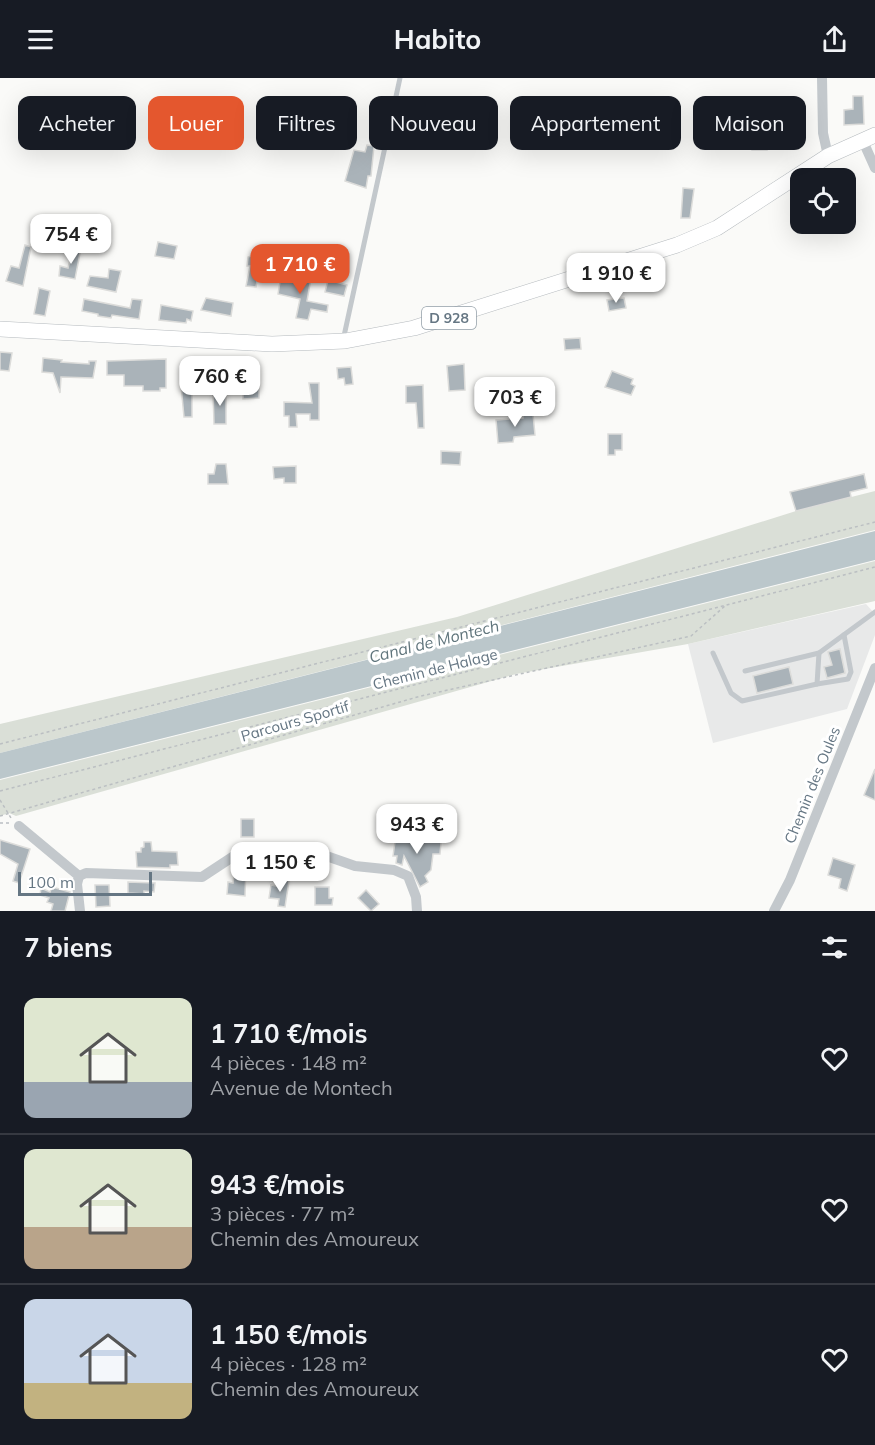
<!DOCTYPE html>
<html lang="fr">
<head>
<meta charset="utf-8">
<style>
  :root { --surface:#171b24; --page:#242831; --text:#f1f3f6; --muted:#9ea1a6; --line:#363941; --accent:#e4572e }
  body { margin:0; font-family:Mulish,sans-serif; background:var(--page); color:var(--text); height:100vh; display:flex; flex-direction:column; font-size:22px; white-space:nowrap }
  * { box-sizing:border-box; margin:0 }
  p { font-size:20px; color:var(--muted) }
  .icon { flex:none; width:33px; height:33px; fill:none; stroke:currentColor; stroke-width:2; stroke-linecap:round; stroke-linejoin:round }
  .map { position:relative; height:833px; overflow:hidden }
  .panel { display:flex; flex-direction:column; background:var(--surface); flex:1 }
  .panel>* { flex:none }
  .top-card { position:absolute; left:18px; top:18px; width:840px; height:54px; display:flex; gap:12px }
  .fabs { position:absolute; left:790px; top:90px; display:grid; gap:12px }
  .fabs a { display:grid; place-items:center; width:66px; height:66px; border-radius:12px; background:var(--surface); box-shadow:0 6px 24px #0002; font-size:30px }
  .scale { position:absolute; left:18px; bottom:15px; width:134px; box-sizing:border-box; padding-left:6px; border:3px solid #657683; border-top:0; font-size:16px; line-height:21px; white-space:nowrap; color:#657683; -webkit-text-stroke:4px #fff; paint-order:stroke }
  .price { position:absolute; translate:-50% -51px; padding:0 14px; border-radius:12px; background:#fff; color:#222; font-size:20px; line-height:39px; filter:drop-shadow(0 2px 3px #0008) }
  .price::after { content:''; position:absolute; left:50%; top:36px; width:18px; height:14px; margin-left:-9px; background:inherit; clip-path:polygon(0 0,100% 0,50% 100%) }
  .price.on { background:var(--accent); color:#fff }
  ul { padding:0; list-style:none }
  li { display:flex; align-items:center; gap:18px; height:150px; padding:0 24px }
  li+li { border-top:2px solid var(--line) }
  li span { display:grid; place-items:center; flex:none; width:168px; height:120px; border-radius:12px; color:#555 }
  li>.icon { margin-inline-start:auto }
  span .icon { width:72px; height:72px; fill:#fffc; stroke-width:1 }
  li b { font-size:26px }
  h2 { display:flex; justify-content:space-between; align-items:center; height:72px; padding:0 24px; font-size:26px }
  .tag { padding:0 21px; border-radius:12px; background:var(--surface); box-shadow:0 6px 24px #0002; font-size:21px; line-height:54px }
  .tag.on { background:var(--accent); color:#fff }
  header { display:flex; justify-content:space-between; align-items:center; height:78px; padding:0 24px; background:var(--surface); font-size:27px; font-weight:700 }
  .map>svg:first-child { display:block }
</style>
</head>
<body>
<header><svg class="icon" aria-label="menu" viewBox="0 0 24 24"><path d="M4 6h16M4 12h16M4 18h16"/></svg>Habito<svg class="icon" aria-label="share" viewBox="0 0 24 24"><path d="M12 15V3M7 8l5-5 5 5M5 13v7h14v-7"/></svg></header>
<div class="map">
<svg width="875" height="833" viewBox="0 0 875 833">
  <rect width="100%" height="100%" fill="#fafaf8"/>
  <!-- built -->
  <path fill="#e8e9e9" d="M 866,526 L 875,536 L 875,557 L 847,631 L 713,665 L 688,566 Z"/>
  <!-- green -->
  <g fill="#dadfd7">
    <path d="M 875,413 L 875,452 L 0,675 L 0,646 L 457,539 L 796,433 Z"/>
    <path d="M 875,483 L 875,523 L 688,566 L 516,596 L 16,738 L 9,735 L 0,738 L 0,702 Z"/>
  </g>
  <!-- water -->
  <path fill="#bbc7cb" d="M 875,453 L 875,482 L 0,701 L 0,675 Z"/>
  <!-- building -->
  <g fill="#aab3b9" stroke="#dcdcda" stroke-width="1.5">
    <path d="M 853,18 L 863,18 L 864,46 L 844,47 L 844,32 L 853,31 Z"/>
    <path d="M 767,53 L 767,72 L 752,72 L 752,66 L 732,66 L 732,55 Z"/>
    <path d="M 367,67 L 374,68 L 371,98 L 368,98 L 366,110 L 345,103 L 354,72 L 365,74 Z"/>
    <path d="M 683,110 L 694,111 L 690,140 L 681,140 Z"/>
    <path d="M 158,164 L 177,168 L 174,181 L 155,178 Z"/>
    <path d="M 25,167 L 31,169 L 23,208 L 6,203 L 11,188 L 19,190 Z"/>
    <path d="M 73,168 L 81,170 L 75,201 L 59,198 L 60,188 L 68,190 Z"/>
    <path d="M 251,178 L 261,180 L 256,209 L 246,208 L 250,188 L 247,188 L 248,179 Z"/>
    <path d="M 109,191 L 121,193 L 116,214 L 87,208 L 90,198 L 108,200 Z"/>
    <path d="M 282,192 L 291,193 L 289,202 L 302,207 L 304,198 L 311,200 L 307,223 L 328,227 L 327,234 L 311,231 L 308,242 L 296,240 L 300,221 L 278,216 Z"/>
    <path d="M 328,202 L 347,207 L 344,218 L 325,214 Z"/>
    <path d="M 39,210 L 50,213 L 45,238 L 34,236 Z"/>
    <path d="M 206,220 L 233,225 L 231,238 L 201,232 Z"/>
    <path d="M 624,220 L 626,230 L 609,233 L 607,222 Z"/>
    <path d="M 84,221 L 130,230 L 132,221 L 142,222 L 139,241 L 112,237 L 111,240 L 98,238 L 98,236 L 82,233 Z"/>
    <path d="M 161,227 L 193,233 L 191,243 L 187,241 L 186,245 L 159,242 Z"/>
    <path d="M 580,260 L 581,271 L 565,272 L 564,261 Z"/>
    <path d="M 0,274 L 12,275 L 9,293 L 0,292 Z"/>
    <path d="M 43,280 L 62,282 L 61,284 L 89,286 L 89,283 L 96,283 L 93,300 L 61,299 L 60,315 L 53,295 L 42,294 Z"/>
    <path d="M 166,281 L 166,310 L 160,310 L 160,313 L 143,313 L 143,308 L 124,308 L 124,297 L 107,297 L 107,283 Z"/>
    <path d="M 464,286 L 465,312 L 449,313 L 447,288 Z"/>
    <path d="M 351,289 L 353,306 L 345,307 L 344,300 L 338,301 L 337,290 Z"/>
    <path d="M 612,293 L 633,301 L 631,306 L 635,308 L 631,317 L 605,309 Z"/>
    <path d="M 309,305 L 319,305 L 319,342 L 310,342 L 310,336 L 296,336 L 297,349 L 289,349 L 289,338 L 284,338 L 284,324 L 312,325 Z"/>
    <path d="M 181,307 L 192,307 L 192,339 L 184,339 Z"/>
    <path d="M 243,307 L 259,307 L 259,320 L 243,321 Z"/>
    <path d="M 423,307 L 424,350 L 418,350 L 416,325 L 406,325 L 406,308 Z"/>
    <path d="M 213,312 L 226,312 L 226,346 L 214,346 Z"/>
    <path d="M 523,336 L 533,336 L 535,357 L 514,359 L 513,364 L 498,365 L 496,342 L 523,340 Z"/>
    <path d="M 608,356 L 622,356 L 622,372 L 615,372 L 615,377 L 608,377 Z"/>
    <path d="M 441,373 L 461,374 L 460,387 L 441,386 Z"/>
    <path d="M 216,386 L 226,386 L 228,406 L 208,406 L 208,396 L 214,396 Z"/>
    <path d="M 296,388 L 296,405 L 284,405 L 284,400 L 274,401 L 273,389 Z"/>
    <path d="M 864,396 L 867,410 L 850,414 L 851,419 L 796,433 L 790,414 Z"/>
    <path d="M 840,571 L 845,595 L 827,600 L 824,589 L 832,587 L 828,574 Z"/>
    <path d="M 789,589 L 793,606 L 757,615 L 753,598 Z"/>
    <path d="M 875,691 L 875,722 L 864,717 Z"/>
    <rect x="241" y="741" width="13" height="18"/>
    <path d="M 396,757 L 441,764 L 440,776 L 433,776 L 431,792 L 425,798 L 428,804 L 420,809 L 404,778 L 402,787 L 396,785 L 397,778 L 393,778 Z"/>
    <path d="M 0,762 L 30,771 L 19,805 L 13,803 L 18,786 L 0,776 Z"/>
    <path d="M 144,764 L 151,764 L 152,773 L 177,774 L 178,787 L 170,787 L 170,790 L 137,789 L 136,774 L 141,774 L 141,770 L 144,769 Z"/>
    <path d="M 833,780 L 855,787 L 847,813 L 839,810 L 841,801 L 828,797 Z"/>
    <path d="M 235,788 L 246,789 L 245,818 L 227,816 L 228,804 L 233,805 Z"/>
    <path d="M 283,802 L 289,803 L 285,829 L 278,828 L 279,821 L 269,820 L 271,807 L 281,809 Z"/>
    <path d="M 128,804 L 155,805 L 154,814 L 144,813 L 144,816 L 128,815 Z"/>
    <path d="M 95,807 L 109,807 L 110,828 L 96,829 Z"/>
    <path d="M 52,809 L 70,814 L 65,833 L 51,833 L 53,826 L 47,824 L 49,820 L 40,817 L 41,810 L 50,814 Z"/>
    <path d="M 315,809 L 329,809 L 329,820 L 333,820 L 332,827 L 315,827 Z"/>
    <path d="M 366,812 L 379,826 L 371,833 L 358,820 Z"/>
  </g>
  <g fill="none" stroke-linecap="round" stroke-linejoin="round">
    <!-- primary casing -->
    <g stroke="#b5babe" stroke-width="16">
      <path id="primary" d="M 0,251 L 272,266 L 345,263 L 414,250 L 677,167 L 717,150 L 828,78 L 875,57"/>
    </g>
    <!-- path -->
    <g stroke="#bbbfc2" stroke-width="1.5" stroke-dasharray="3 3" stroke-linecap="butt">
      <path d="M 0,666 L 875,444"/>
      <path d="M 0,713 L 875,489"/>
      <path d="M 0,722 L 11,740"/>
      <path d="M 0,738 L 421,618 L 691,558 L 726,527"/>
      <path d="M 0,745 L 10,745"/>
    </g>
    <!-- service -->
    <g stroke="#c3c8cc" stroke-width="5">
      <path d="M 345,262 L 344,258 L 400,0"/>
      <path d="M 713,575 L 731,615 L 742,623 L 817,606 L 819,575"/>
      <path d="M 745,593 L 819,575 L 875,534"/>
      <path d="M 817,606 L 848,601 L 851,594 L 844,557"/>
    </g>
    <!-- minor -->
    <g stroke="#c3c8cc" stroke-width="10">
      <path d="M 822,0 L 823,55 L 828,78"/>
      <path d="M 862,61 L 875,90"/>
      <path d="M 19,748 L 79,798 L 77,806 L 80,833"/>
      <path d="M 79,798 L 86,795 L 202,799 L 240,774 L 315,774 L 355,788 L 394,792 L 408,798 L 416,819 L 417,833"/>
      <path d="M 774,833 L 790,802 L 875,590"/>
    </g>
    <!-- primary -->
    <use href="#primary" stroke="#fff" stroke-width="15"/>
  </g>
  <g text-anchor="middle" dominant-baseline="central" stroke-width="6" stroke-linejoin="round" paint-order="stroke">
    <!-- shield labels -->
    <rect fill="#fff" stroke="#939fa8" stroke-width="1.5" x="422" y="229" width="54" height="22" rx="4.5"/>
    <g font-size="14" font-weight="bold" fill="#657683">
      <text x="449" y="240">D 928</text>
    </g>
    <!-- street labels -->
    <g font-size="15" fill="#657683" stroke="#fff">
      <text transform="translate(435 591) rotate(-14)">Chemin de Halage</text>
      <text transform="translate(295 643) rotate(-16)">Parcours Sportif</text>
      <text transform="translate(812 707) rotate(-68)">Chemin des Oules</text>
    </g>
    <!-- water labels -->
    <g font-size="16" font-style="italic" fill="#60757c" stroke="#fff">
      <text transform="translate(434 563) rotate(-14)">Canal de Montech</text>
    </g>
  </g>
</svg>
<div class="fabs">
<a><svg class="icon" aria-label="locate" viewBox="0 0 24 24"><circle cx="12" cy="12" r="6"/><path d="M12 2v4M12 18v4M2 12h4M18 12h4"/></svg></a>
</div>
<div class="scale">100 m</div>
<b class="price" style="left:71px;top:187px">754 €</b>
<b class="price on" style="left:300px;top:217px">1 710 €</b>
<b class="price" style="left:616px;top:226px">1 910 €</b>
<b class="price" style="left:220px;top:329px">760 €</b>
<b class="price" style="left:515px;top:350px">703 €</b>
<b class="price" style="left:417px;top:777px">943 €</b>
<b class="price" style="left:280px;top:815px">1 150 €</b>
<div class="top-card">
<a class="tag">Acheter</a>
<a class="tag on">Louer</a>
<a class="tag">Filtres</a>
<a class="tag">Nouveau</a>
<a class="tag">Appartement</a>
<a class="tag">Maison</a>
</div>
</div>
<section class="panel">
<h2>7 biens<svg class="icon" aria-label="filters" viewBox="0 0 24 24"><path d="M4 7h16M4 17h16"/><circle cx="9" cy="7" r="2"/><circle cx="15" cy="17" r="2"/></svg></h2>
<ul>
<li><span style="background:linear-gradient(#dfe7d0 70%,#9aa5b1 0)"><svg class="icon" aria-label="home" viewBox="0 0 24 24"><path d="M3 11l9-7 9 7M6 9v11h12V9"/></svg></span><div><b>1 710 €/mois</b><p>4 pièces · 148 m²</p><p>Avenue de Montech</p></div><svg class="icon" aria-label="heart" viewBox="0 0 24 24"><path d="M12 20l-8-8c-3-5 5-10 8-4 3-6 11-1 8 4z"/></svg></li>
<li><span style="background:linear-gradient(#dfe7d0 65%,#b9a48a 0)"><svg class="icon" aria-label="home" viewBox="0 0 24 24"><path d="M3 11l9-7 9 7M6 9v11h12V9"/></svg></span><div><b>943 €/mois</b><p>3 pièces · 77 m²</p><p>Chemin des Amoureux</p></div><svg class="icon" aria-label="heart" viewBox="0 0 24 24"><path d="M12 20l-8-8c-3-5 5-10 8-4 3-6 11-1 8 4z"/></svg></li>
<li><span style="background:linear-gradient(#c9d6e8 70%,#c2b280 0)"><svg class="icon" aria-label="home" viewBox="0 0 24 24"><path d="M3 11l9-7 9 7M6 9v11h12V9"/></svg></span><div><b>1 150 €/mois</b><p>4 pièces · 128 m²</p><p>Chemin des Amoureux</p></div><svg class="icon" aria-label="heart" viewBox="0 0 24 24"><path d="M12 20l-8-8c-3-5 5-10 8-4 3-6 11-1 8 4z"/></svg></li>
</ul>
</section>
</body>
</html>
